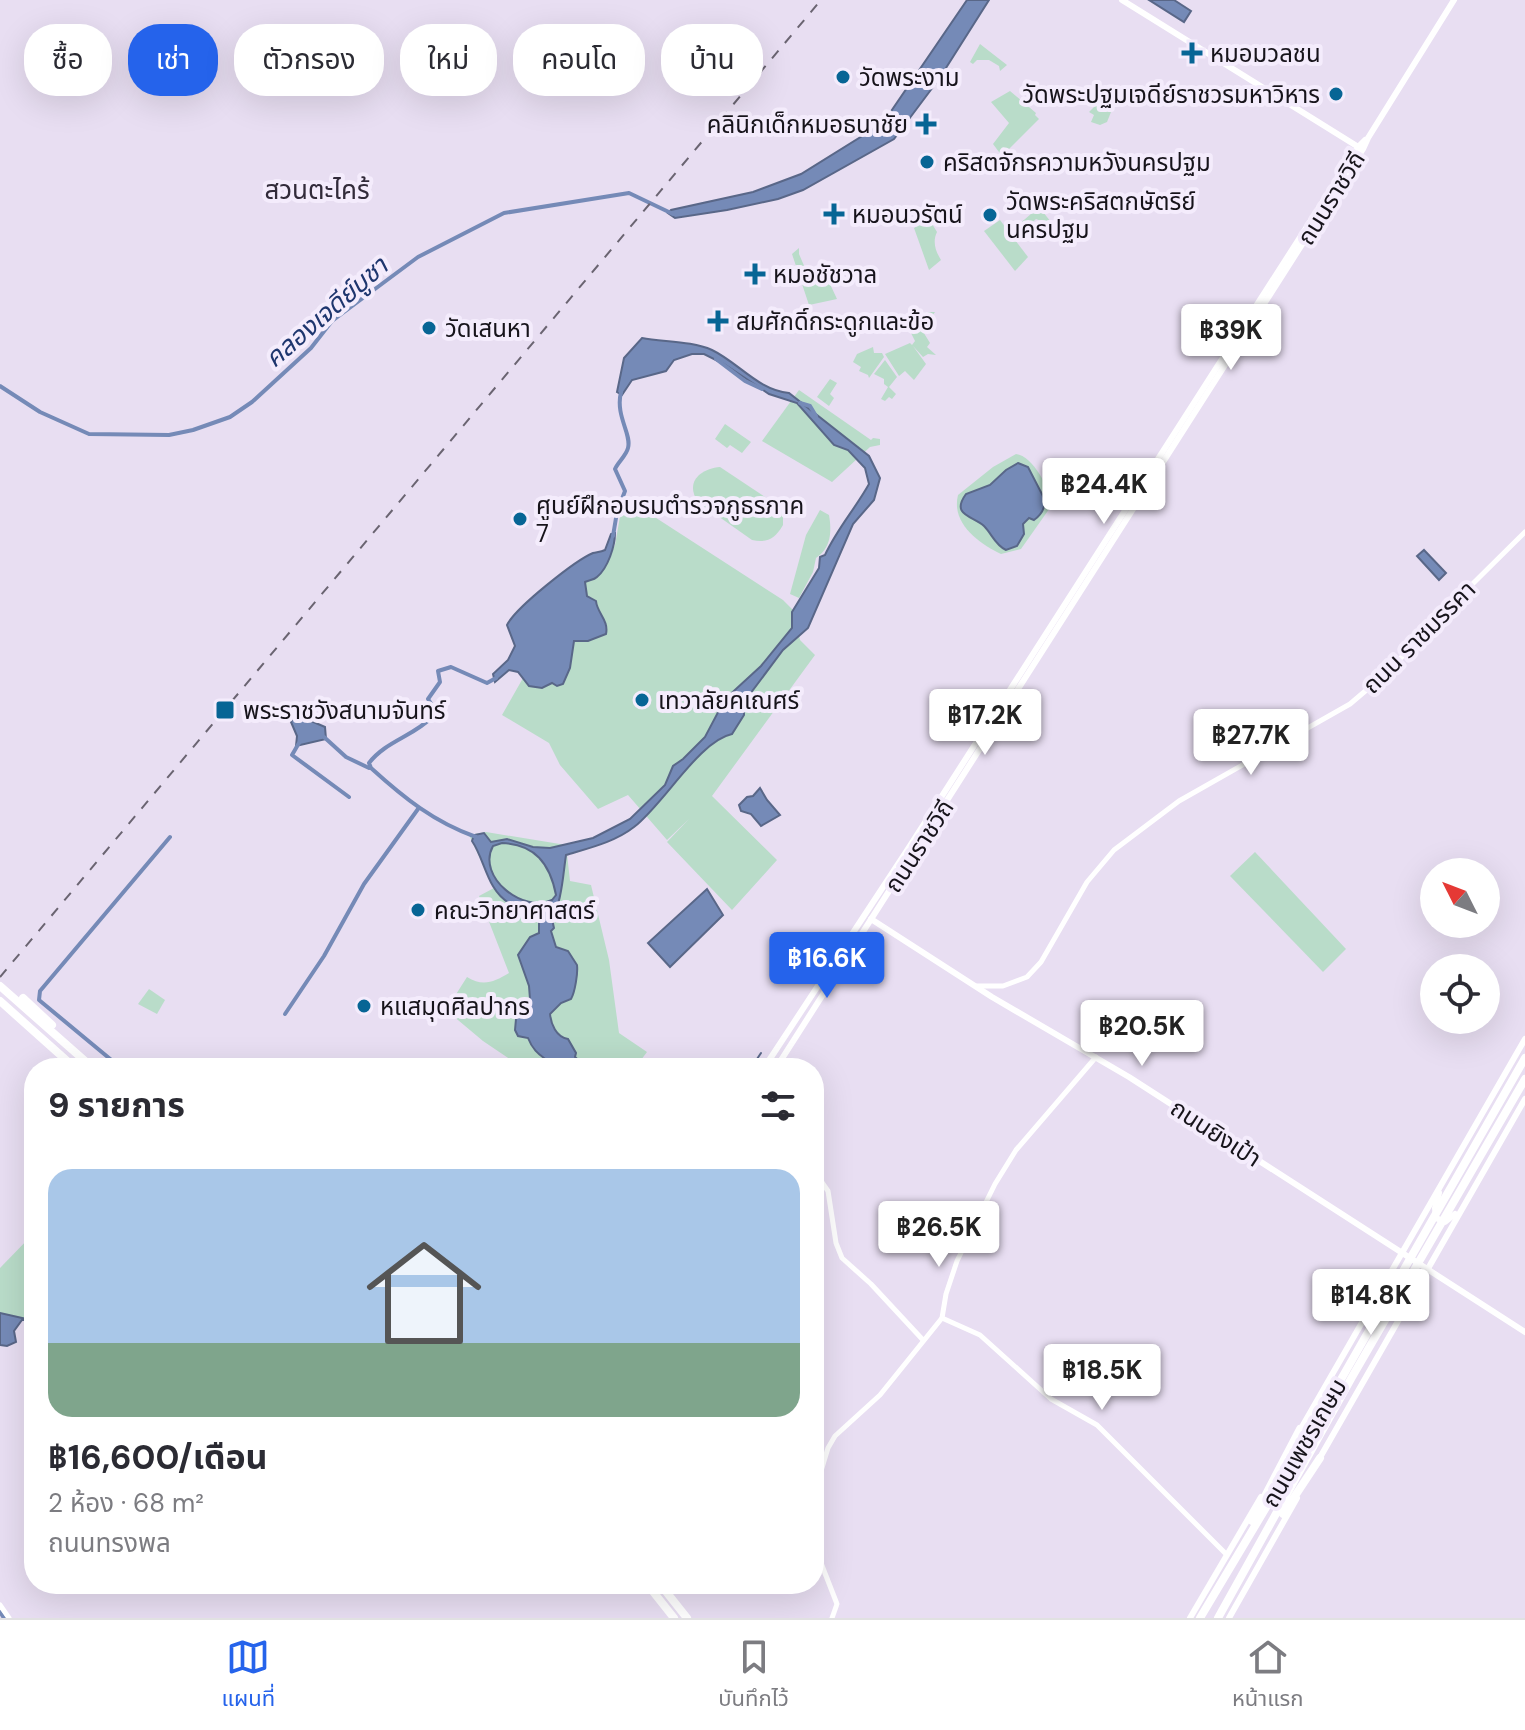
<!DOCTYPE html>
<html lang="th">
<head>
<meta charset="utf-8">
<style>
  :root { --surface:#fff; --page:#f7f7f7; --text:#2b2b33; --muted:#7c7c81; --line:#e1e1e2; --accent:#2563eb }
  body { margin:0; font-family:"DM Sans","Noto Sans Thai",sans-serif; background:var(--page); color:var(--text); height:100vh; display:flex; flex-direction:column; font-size:30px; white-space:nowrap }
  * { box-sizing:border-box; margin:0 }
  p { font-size:26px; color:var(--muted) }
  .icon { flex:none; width:44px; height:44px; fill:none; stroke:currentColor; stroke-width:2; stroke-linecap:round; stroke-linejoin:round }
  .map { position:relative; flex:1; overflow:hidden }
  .panel { position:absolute; left:24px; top:1058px; width:800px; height:536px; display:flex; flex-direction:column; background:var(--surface); border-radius:32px; box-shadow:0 8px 32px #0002 }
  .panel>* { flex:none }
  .top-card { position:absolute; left:24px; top:24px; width:800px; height:72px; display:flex; gap:16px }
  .needle { width:52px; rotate:312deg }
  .fabs { position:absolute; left:1420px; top:858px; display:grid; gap:16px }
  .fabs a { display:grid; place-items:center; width:80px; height:80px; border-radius:50%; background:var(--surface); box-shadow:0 8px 32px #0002; font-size:40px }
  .price { position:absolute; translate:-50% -68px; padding:0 18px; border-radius:8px; background:#fff; color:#222; font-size:26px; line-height:52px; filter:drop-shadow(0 2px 4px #0008) }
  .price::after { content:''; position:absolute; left:50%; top:48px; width:24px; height:18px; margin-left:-12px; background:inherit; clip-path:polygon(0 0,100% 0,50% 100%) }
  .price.current { background:var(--accent); color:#fff }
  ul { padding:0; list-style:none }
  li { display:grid; align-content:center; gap:16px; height:424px; padding:0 24px }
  li span { display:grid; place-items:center; height:248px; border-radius:24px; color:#555 }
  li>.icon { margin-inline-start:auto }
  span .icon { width:144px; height:144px; fill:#fffc; stroke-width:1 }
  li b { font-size:34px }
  h2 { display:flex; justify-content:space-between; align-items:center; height:96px; padding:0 24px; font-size:34px }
  .pill { padding:0 28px; border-radius:32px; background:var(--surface); box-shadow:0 8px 32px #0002; font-size:28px; line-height:72px }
  .pill.current { background:var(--accent); color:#fff }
  .tabs { display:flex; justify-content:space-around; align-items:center; height:112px; border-top:2px solid var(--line); background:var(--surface); font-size:22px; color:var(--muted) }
  .tabs a { display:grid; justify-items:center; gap:4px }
  .tabs .current { color:var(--accent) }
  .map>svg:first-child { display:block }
</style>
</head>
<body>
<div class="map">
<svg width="1525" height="1618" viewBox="0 0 1525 1618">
  <rect width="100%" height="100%" fill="#e8def2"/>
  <!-- green -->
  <g fill="#b9dcc9">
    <path d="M 980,44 L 1007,65 L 1000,71 L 999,66 L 989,60 L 977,60 L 973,64 L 970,62 Z"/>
    <path d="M 1010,91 L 1036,113 L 1035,115 L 1039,119 L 1002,156 L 993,144 L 1009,123 L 991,102 Z"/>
    <path d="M 1096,105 L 1111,112 L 1107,122 L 1100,125 L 1091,122 L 1094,115 L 1089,112 Z"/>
    <path d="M 1039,207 L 1055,227 L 1050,233 L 1041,221 L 1036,219 L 1022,232 L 1017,226 Z"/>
    <path d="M 929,219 L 937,232 C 932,242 936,252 941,260 L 929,270 L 914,228 Z"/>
    <path d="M 1000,220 L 1028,257 L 1015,271 L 984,231 Z"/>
    <path d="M 799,248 L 799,254 L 808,275 L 823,269 L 837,299 L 809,305 L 792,254 Z"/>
    <path d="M 925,312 L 935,312 L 922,330 L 930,343 L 927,347 L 936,355 L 928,354 L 923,357 L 913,346 L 926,364 L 914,380 L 905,371 L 899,376 L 885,354 L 910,343 L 912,345 L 915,341 L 911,333 C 921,328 918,319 925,312 Z"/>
    <path d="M 873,347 L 874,353 L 882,353 L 884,357 L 869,378 L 868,375 L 859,371 L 861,367 L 853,362 L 857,354 Z"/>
    <path d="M 885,360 L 897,377 L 889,387 L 896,394 L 892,399 L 889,397 L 885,401 L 881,399 L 888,387 L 884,384 L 884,379 L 874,374 Z"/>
    <path d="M 830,379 L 837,383 L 830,394 L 834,398 L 829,406 L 817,397 Z"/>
    <path d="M 799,390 L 871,440 L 873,438 L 880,439 L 880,445 L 870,447 L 832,482 L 762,441 Z"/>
    <path d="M 725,424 L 751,442 L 742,453 L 730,445 L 727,448 L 715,439 Z"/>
    <path d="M 1016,454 C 1033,456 1050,489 1052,505 L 1021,549 L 1001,554 C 978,543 951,523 958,495 L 993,467 Z"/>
    <path d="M 720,467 L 783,509 L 783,525 C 775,539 767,543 752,540 L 698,502 C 685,483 699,469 720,467 Z"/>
    <path d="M 622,505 L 650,514 L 783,600 L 794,611 L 800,640 L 815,655 L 712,796 L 777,860 L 732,910 L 667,842 L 689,819 L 667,840 L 628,795 L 598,809 L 560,765 L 549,743 L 502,715 L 523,678 L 542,688 L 570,668 L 574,641 L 588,641 L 606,634 L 592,598 L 587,596 L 585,582 L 597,578 L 615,545 Z"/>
    <path d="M 820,510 L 829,515 C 832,532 831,548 816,558 L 813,572 L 799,598 L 790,594 L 806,535 Z"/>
    <path d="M 486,832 L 566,845 L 570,881 L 591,885 L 609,960 L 619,1033 L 647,1052 L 635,1068 L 523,1068 L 483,1041 L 446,1010 L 467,977 C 483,987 494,982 509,973 L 479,896 L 494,888 L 469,835 Z"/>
    <path d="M 1255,852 L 1346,949 L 1323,972 L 1230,876 Z"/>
    <path d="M 149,989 L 165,1000 L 157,1014 L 138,1004 Z"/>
    <path d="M 34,1233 L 34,1320 L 31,1320 L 0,1313 L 0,1268 Z"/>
  </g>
  <!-- water -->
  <g fill="#758ab7" stroke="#596788" stroke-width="2" fill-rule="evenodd">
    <path d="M 967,0 L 989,0 L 939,79 L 894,139 L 803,190 L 778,199 L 727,210 L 675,218 L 668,213 L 671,210 L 753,192 L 801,174 L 883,123 Z"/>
    <path d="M 1149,0 L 1174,0 L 1191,11 L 1184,22 Z"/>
    <path d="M 642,338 C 664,342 692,341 712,350 C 739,363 758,390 789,393 L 869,456 L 880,478 L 874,500 L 853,524 L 808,628 L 783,650 L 744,702 L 744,715 L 732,734 C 699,741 664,804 634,827 C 615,842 589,848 566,855 C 564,868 563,883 560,896 C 558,908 550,915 554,928 L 551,931 L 556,947 L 568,951 L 577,965 C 578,973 575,992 571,999 L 561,1003 L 550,1014 C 551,1024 556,1037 568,1039 L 576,1053 L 575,1057 L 584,1065 L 592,1068 L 553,1068 C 547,1056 536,1058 528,1038 L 518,1036 L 515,1030 L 516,1019 L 521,1015 L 520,1007 L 530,999 L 529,986 L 518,955 L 530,937 L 539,933 L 539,916 C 531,908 519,909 509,903 C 487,890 485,860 472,841 L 474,835 L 484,833 L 491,842 L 507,839 L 533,847 L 550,848 L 593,838 L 630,819 L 665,785 L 673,766 L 683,759 L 705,737 L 725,699 L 761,666 L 792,628 L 792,612 L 819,568 L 820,557 L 825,555 C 837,529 855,509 869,484 L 865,468 L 848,450 L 834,445 L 797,403 L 769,394 L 724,364 L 704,354 L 692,354 L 674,360 L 666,371 L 632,380 L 622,395 L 617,392 L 624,358 ZM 502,843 C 535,844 550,864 556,895 L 552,900 C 524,914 476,877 493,846 Z"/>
    <path d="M 1018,463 L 1028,467 L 1045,500 C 1045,508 1041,515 1034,520 L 1029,518 L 1023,524 L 1024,534 L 1017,546 L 1006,550 C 995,545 992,534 984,526 C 974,516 950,516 966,494 L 990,485 L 1006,470 Z"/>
    <path d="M 615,533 C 615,546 608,568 597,577 C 594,580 589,580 585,582 L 587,596 L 596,601 C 597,613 609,620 606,634 L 588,641 L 574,641 L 570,668 L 563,684 L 557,686 L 552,683 L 542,688 L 529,686 L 518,672 L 509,670 L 495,682 L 493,674 L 508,660 L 515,646 L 507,625 C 516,607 576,560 593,553 C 597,552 601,552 605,550 L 611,534 Z"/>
    <path d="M 1424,550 L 1446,573 L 1439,580 L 1417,556 Z"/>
    <path d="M 295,714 L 325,727 L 326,739 L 296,746 L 297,736 L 291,722 Z"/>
    <path d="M 760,788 L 767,800 L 780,815 L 761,826 L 751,814 L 741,811 L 739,805 L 747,797 L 753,796 Z"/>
    <path d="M 707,889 L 723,915 L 670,967 L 648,943 Z"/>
    <path d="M 0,1313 L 31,1320 L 22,1320 L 14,1331 L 16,1342 L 7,1346 L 0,1345 Z"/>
  </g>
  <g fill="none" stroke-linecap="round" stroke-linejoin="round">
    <!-- stream -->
    <path stroke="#596788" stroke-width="2" d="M 751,1068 L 761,1053"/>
    <!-- canal -->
    <g stroke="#758ab7" stroke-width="4">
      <path d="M 716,359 L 745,381 L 762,389"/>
      <path d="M 0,386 L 40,412 L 89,434 L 169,435 L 193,430 L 230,417 L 252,402 L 311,348 L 332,321 L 418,257 L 504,213 L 629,193 L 673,214"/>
      <path d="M 800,403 L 810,406 L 816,416"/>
      <path d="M 613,536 L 617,512 L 625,491 L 615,469 C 618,462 626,456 628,448 C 632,434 615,416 621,392"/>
      <path d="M 324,737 L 346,757 L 369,768"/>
      <path d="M 299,743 L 292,755 L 349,797"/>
      <path d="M 476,837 C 434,822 404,798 371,768 L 369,763 C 386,741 414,736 432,717 L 432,705 L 428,699 L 440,682 L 438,671 L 451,667 L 487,683 L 496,678"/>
      <path d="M 285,1014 L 324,956 L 364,884 L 418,809"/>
      <path d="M 121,1068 L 39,1000 L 40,991 L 170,837"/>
      <path d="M 0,1612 L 4,1618"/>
    </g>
    <!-- minor -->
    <g stroke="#fff" stroke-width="5">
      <path d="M 977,986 L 1003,986 L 1027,977 L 1041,962 L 1087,882 L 1114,850 L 1179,801 L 1350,704 L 1390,670 L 1424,632 L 1525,532"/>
      <path d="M 814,1171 L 828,1191 L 836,1243 L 842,1258 L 871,1284 L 923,1340"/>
      <path d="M 942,1318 L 980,1335 L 1051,1399 L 1097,1425 L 1227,1555"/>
      <path d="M 814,1494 L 828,1448 L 835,1436 L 880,1395 L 942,1318 L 946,1294 L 957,1261 L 995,1184 L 1016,1150 L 1096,1057"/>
      <path d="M 814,1545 L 837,1604 L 832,1618"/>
      <path d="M 0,1605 L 9,1618"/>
    </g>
    <!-- major -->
    <g stroke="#fff" stroke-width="6">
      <path d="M 1122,0 L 1360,148"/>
      <path d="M 871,919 L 992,997 L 1129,1077 L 1525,1332"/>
      <path d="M 764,1068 L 908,849 L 1358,147 L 1365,140"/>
      <path d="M 776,1068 L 1363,149 L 1368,138 L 1454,0"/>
      <path d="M 1439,1193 L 1435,1208 L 1436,1218 L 1445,1222 L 1455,1214"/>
      <path d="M 1299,1432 L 1525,1039"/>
      <path d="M 1318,1461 L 1525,1099"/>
      <path d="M 1190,1618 L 1261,1497"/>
      <path d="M 1229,1618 L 1297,1498"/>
    </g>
    <!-- highway -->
    <g stroke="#fff" stroke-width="8">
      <path d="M 0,986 L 93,1068"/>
      <path d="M 23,998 L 52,1025"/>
      <path d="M 0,1001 L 75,1068"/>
      <path d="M 1283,1514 L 1320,1458"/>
      <path d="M 1252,1521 L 1300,1429"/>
      <path d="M 647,1584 L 674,1618"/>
      <path d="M 660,1584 L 687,1618"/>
      <path d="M 1200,1618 L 1304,1444 L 1525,1058"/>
      <path d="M 1218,1618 L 1352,1377 L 1525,1079"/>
    </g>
    <!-- rail -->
    <path stroke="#6a6471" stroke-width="2" stroke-dasharray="10 10" stroke-linecap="butt" d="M 0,977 L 821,0"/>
  </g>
  <!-- markers -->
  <g fill="#076595" stroke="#f4ecfc" stroke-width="3">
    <path d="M1188 41h8v8h8v8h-8v8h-8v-8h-8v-8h8z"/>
    <circle cx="843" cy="77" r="8"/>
    <circle cx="1336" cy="94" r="8"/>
    <path d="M922 112h8v8h8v8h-8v8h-8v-8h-8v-8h8z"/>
    <circle cx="927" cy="162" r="8"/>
    <path d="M830 202h8v8h8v8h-8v8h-8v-8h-8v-8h8z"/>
    <circle cx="990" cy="215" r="8"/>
    <path d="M751 262h8v8h8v8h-8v8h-8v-8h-8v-8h8z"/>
    <path d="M714 309h8v8h8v8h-8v8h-8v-8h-8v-8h8z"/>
    <circle cx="429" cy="328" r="8"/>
    <circle cx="520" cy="519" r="8"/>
    <circle cx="642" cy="700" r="8"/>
    <rect x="215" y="700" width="20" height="20" rx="4"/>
    <circle cx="418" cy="910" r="8"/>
    <circle cx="364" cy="1006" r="8"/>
  </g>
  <g text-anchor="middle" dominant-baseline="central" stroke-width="8" stroke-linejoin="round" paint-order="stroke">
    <!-- poi labels -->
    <g font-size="24" fill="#17141b" stroke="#f4ecfc" text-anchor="start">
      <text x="1210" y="53">หมอมวลชน</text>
      <text x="859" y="77">วัดพระงาม</text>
      <text x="1320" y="94" text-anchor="end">วัดพระปฐมเจดีย์ราชวรมหาวิหาร</text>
      <text x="908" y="124" text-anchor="end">คลินิกเด็กหมอธนาชัย</text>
      <text x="943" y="162">คริสตจักรความหวังนครปฐม</text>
      <text x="1006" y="201">วัดพระคริสตกษัตริย์<tspan x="1006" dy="28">นครปฐม</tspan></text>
      <text x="852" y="214">หมอนวรัตน์</text>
      <text x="773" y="274">หมอชัชวาล</text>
      <text x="736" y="321">สมศักดิ์กระดูกและข้อ</text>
      <text x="445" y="328">วัดเสนหา</text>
      <text x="536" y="505">ศูนย์ฝึกอบรมตำรวจภูธรภาค<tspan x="536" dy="28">7</tspan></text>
      <text x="658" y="700">เทวาลัยคเณศร์</text>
      <text x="243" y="710">พระราชวังสนามจันทร์</text>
      <text x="434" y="910">คณะวิทยาศาสตร์</text>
      <text x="380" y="1006">หแสมุดศิลปากร</text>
    </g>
    <!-- street labels -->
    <g font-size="24" fill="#17141b" stroke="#f4ecfc">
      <text transform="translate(1331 198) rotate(-58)">ถนนราชวิถี</text>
      <text transform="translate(1419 637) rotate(-45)">ถนน ราชมรรคา</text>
      <text transform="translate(919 846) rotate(-57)">ถนนราชวิถี</text>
      <text transform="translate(1216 1133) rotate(33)">ถนนยิงเป้า</text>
      <text transform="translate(1304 1443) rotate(-60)">ถนนเพชรเกษม</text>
    </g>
    <!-- neighbourhood labels -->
    <g font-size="26" fill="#322b3a" stroke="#f4ecfc">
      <text x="317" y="190">สวนตะไคร้</text>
    </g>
    <!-- water labels -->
    <g font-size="26" font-style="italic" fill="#1e366e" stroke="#f4ecfc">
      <text transform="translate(326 312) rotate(-41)">คลองเจดีย์บูชา</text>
    </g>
  </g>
</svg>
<div class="fabs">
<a><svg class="needle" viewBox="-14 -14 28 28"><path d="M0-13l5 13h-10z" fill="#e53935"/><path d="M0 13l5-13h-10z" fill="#7c7c81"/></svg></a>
<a><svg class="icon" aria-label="locate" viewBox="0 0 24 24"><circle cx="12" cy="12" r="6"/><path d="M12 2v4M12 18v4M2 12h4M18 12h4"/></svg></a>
</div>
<b class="price" style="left:1231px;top:372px">฿39K</b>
<b class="price" style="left:1104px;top:526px">฿24.4K</b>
<b class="price" style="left:985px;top:757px">฿17.2K</b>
<b class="price" style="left:1251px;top:777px">฿27.7K</b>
<b class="price current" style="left:827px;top:1000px">฿16.6K</b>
<b class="price" style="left:1142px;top:1068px">฿20.5K</b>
<b class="price" style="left:939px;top:1269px">฿26.5K</b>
<b class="price" style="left:1371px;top:1337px">฿14.8K</b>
<b class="price" style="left:1102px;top:1412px">฿18.5K</b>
<div class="top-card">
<a class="pill">ซื้อ</a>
<a class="pill current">เช่า</a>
<a class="pill">ตัวกรอง</a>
<a class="pill">ใหม่</a>
<a class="pill">คอนโด</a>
<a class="pill">บ้าน</a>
</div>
<section class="panel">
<h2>9 รายการ<svg class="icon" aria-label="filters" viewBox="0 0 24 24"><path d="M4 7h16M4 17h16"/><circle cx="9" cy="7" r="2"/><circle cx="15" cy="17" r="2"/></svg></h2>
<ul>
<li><span style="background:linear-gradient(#a9c7e8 70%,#7fa58c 0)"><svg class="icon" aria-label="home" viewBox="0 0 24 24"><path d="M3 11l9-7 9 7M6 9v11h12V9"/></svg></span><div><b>฿16,600/เดือน</b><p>2 ห้อง · 68 m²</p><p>ถนนทรงพล</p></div></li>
</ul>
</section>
</div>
<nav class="tabs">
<a class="current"><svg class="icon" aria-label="map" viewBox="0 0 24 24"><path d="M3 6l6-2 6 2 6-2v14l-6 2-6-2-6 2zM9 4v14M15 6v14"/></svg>แผนที่</a>
<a><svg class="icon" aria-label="saved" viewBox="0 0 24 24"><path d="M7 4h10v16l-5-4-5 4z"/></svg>บันทึกไว้</a>
<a><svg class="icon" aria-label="home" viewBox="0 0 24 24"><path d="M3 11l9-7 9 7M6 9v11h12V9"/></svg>หน้าแรก</a>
</nav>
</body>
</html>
